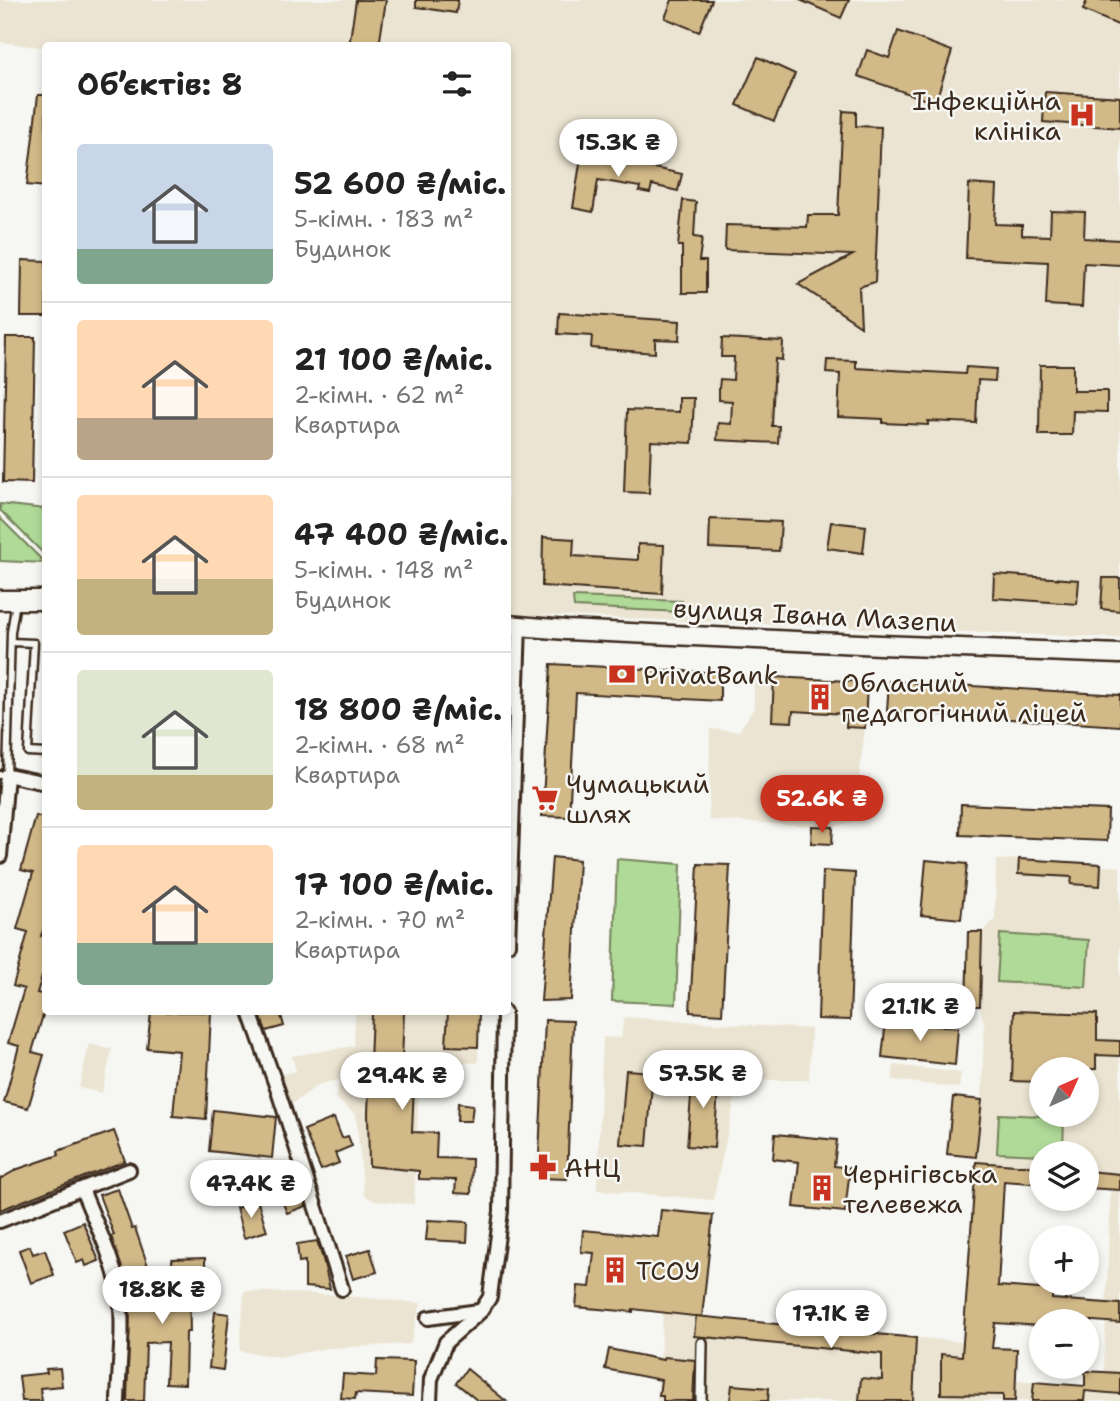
<!DOCTYPE html>
<html lang="uk">
<head>
<meta charset="utf-8">
<style>
  :root { --surface:#fff; --page:#f2f2f2; --text:#222; --muted:#767676; --line:#e0e0e0; --accent:#c8321e }
  body { margin:0; font-family:"Shantell Sans",sans-serif; background:var(--page); color:var(--text); height:100vh; display:flex; flex-direction:column; font-size:26px; white-space:nowrap }
  * { box-sizing:border-box; margin:0 }
  p { font-size:23px; color:var(--muted) }
  .icon { flex:none; width:38px; height:38px; fill:none; stroke:currentColor; stroke-width:2; stroke-linecap:round; stroke-linejoin:round }
  .map { position:relative; flex:1; overflow:hidden }
  .sheet { position:absolute; left:42px; top:42px; width:469px; height:973px; display:flex; flex-direction:column; background:var(--surface); border-radius:7px; box-shadow:0 4px 10px #0003 }
  .sheet>* { flex:none }
  .needle { width:46px; rotate:45deg }
  .tools { position:absolute; left:1029px; top:1057px; display:grid; gap:14px }
  .tools a { display:grid; place-items:center; width:70px; height:70px; border-radius:50%; background:var(--surface); box-shadow:0 4px 10px #0003; font-size:35px }
  .price { position:absolute; translate:-50% -60px; padding:0 16px; border-radius:24px; background:#fff; color:#222; font-size:23px; line-height:46px; filter:drop-shadow(0 2px 4px #0008) }
  .price::after { content:''; position:absolute; left:50%; top:42px; width:21px; height:16px; margin-left:-10px; background:inherit; clip-path:polygon(0 0,100% 0,50% 100%) }
  .price.current { background:var(--accent); color:#fff }
  ul { padding:0; list-style:none }
  li { display:flex; align-items:center; gap:21px; height:175px; padding:0 35px }
  li+li { border-top:2px solid var(--line) }
  li span { display:grid; place-items:center; flex:none; width:196px; height:140px; border-radius:7px; color:#555 }
  li>.icon { margin-inline-start:auto }
  span .icon { width:84px; height:84px; fill:#fffc; stroke-width:1 }
  li b { font-size:30px }
  h2 { display:flex; justify-content:space-between; align-items:center; height:84px; padding:0 35px; font-size:30px }
  .map>svg:first-child { display:block }
</style>
</head>
<body>
<div class="map">
<svg width="1120" height="1401" viewBox="0 0 1120 1401">
  <rect width="100%" height="100%" fill="#f6f6f2"/>
  <filter id="ink" filterUnits="userSpaceOnUse"><feTurbulence type="fractalNoise" baseFrequency=".0143" numOctaves="2"/><feDisplacementMap in="SourceGraphic" scale="14" xChannelSelector="R" yChannelSelector="G"/><feConvolveMatrix kernelMatrix="1 2 1 2 8 2 1 2 1" color-interpolation-filters="sRGB"/></filter>
  <g filter="url(#ink)">
    <!-- built -->
    <g fill="#ebe4d2" fill-rule="evenodd">
      <path d="M 0,0 L 1120,0 L 1120,638 L 508,614 L 508,46 L 46,46 L 45,48 L 0,42 Z"/>
      <path d="M 754,676 L 867,682 L 865,728 L 854,821 L 833,827 L 709,820 L 710,729 L 739,731 L 754,708 Z"/>
      <path d="M 1019,859 L 1120,867 L 1120,1401 L 657,1401 L 663,1313 L 963,1342 L 992,1348 L 1016,1380 L 1085,1386 L 1085,1393 L 1103,1393 L 1111,1173 L 1087,1171 L 1087,1153 L 1041,1153 L 1041,1167 L 976,1162 L 982,1100 L 984,1024 L 980,1006 L 982,932 L 995,919 L 996,860 ZM 1041,1069 L 1087,1069 L 1087,1115 L 1041,1115 Z"/>
      <path d="M 355,1012 L 479,1012 L 478,1063 L 420,1061 L 414,1204 L 375,1201 L 364,1195 L 356,1115 L 335,1098 L 341,1079 L 318,1085 L 292,1104 L 287,1089 L 283,1074 L 296,1071 L 292,1056 L 354,1046 Z"/>
      <path d="M 624,1017 L 811,1029 L 809,1080 L 739,1080 L 713,1200 L 597,1190 L 603,1037 L 621,1038 Z"/>
      <path d="M 89,1044 L 112,1049 L 102,1093 L 79,1088 Z"/>
      <path d="M 894,1065 L 961,1073 L 959,1088 L 892,1080 Z"/>
      <path d="M 244,1291 L 335,1295 L 421,1303 L 410,1344 L 329,1348 L 279,1357 L 240,1351 Z"/>
    </g>
    <!-- green -->
    <g fill="#afda98" stroke="#75825b" stroke-width="2">
      <path d="M 0,504 L 45,509 L 45,555 L 0,510 Z"/>
      <path d="M 0,518 L 45,563 L 0,561 Z"/>
      <path d="M 573,597 L 682,601 L 681,612 L 574,607 Z"/>
      <path d="M 617,859 L 681,864 L 676,1004 L 612,1001 Z"/>
      <path d="M 1000,934 L 1089,940 L 1086,987 L 997,982 Z"/>
      <path d="M 999,1114 L 1064,1117 L 1063,1153 L 1041,1155 L 997,1153 Z"/>
    </g>
    <!-- building -->
    <g fill="#d2b988" stroke="#3b2a1e" stroke-width="2">
      <path d="M 356,0 L 386,0 L 379,46 L 349,46 Z"/>
      <path d="M 416,0 L 458,0 L 456,13 L 416,7 Z"/>
      <path d="M 672,0 L 712,0 L 699,32 L 665,18 Z"/>
      <path d="M 800,0 L 849,0 L 841,18 Z"/>
      <path d="M 1087,0 L 1120,0 L 1120,26 L 1083,10 Z"/>
      <path d="M 898,31 L 952,51 L 935,103 L 858,76 L 867,50 L 889,58 Z"/>
      <path d="M 758,57 L 795,74 L 774,121 L 737,105 Z"/>
      <path d="M 1045,92 L 1120,97 L 1120,128 L 1043,122 Z"/>
      <path d="M 38,95 L 46,95 L 46,187 L 27,185 Z"/>
      <path d="M 843,111 L 856,112 L 856,126 L 881,127 L 875,282 L 859,287 L 861,326 L 798,284 L 853,255 L 725,250 L 726,225 L 807,227 L 808,215 L 838,215 Z"/>
      <path d="M 581,157 L 644,167 L 645,166 L 682,174 L 678,191 L 652,185 L 650,193 L 639,191 L 640,187 L 598,180 L 593,212 L 573,208 Z"/>
      <path d="M 969,184 L 997,186 L 995,224 L 1022,225 L 1022,235 L 1050,236 L 1051,211 L 1085,212 L 1084,238 L 1120,240 L 1120,265 L 1084,263 L 1082,307 L 1046,305 L 1048,262 L 966,258 Z"/>
      <path d="M 683,200 L 696,202 L 694,237 L 702,238 L 699,261 L 706,261 L 706,293 L 682,293 L 682,246 L 678,246 Z"/>
      <path d="M 22,260 L 46,261 L 46,316 L 21,316 Z"/>
      <path d="M 559,313 L 680,321 L 679,340 L 655,339 L 655,353 L 591,348 L 592,336 L 558,334 Z"/>
      <path d="M 6,337 L 35,337 L 32,483 L 3,482 Z"/>
      <path d="M 722,338 L 783,341 L 782,360 L 775,359 L 772,426 L 779,426 L 778,443 L 717,440 L 718,423 L 731,424 L 732,401 L 719,400 L 719,389 L 720,379 L 733,380 L 734,357 L 721,357 Z"/>
      <path d="M 827,360 L 856,361 L 856,368 L 965,374 L 966,367 L 996,369 L 995,381 L 978,380 L 976,423 L 928,421 L 928,425 L 883,423 L 883,419 L 838,417 L 840,374 L 826,373 Z"/>
      <path d="M 1040,365 L 1073,365 L 1073,391 L 1107,391 L 1107,412 L 1073,411 L 1072,435 L 1039,435 Z"/>
      <path d="M 679,398 L 694,398 L 692,443 L 651,441 L 649,493 L 624,492 L 627,410 L 679,412 Z"/>
      <path d="M 710,519 L 781,522 L 779,551 L 709,548 Z"/>
      <path d="M 831,522 L 866,526 L 863,553 L 827,548 Z"/>
      <path d="M 543,537 L 574,539 L 573,556 L 638,560 L 638,544 L 664,545 L 662,594 L 542,586 Z"/>
      <path d="M 994,574 L 1079,580 L 1077,604 L 993,598 Z"/>
      <path d="M 1103,578 L 1120,578 L 1120,611 L 1101,609 Z"/>
      <path d="M 551,664 L 720,673 L 720,701 L 576,693 L 569,817 L 542,816 Z"/>
      <path d="M 774,677 L 867,682 L 865,728 L 846,727 L 847,714 L 793,711 L 792,722 L 772,721 Z"/>
      <path d="M 889,681 L 1120,695 L 1120,726 L 887,711 Z"/>
      <path d="M 961,804 L 1108,810 L 1107,841 L 960,835 Z"/>
      <path d="M 36,816 L 46,819 L 46,922 L 41,936 L 46,937 L 46,963 L 37,993 L 46,995 L 46,1005 L 32,1052 L 44,1055 L 28,1108 L 4,1102 L 19,1046 L 8,1043 L 24,989 L 13,986 L 28,932 L 17,929 L 33,873 L 21,870 Z"/>
      <path d="M 812,826 L 833,827 L 832,844 L 811,843 Z"/>
      <path d="M 552,857 L 579,860 L 571,1000 L 541,1001 Z"/>
      <path d="M 1019,859 L 1101,864 L 1100,886 L 1071,884 L 1072,877 L 1018,874 Z"/>
      <path d="M 926,860 L 967,864 L 961,919 L 921,915 Z"/>
      <path d="M 698,864 L 730,865 L 722,1014 L 690,1012 Z"/>
      <path d="M 823,871 L 855,873 L 850,1020 L 818,1019 Z"/>
      <path d="M 968,932 L 982,932 L 980,1006 L 966,1006 Z"/>
      <path d="M 1014,1011 L 1097,1014 L 1097,1040 L 1120,1041 L 1120,1056 L 1096,1055 L 1096,1069 L 1041,1069 L 1041,1082 L 1012,1081 Z"/>
      <path d="M 151,1012 L 211,1012 L 206,1119 L 173,1116 L 179,1051 L 147,1048 Z"/>
      <path d="M 259,1012 L 280,1012 L 284,1026 L 266,1031 Z"/>
      <path d="M 372,1012 L 404,1012 L 402,1060 L 415,1061 L 412,1132 L 437,1133 L 436,1158 L 472,1159 L 471,1194 L 455,1193 L 456,1180 L 419,1179 L 419,1171 L 369,1166 L 368,1113 Z"/>
      <path d="M 448,1012 L 479,1012 L 478,1047 L 446,1046 Z"/>
      <path d="M 545,1020 L 573,1021 L 567,1179 L 538,1178 Z"/>
      <path d="M 886,1020 L 958,1028 L 955,1065 L 882,1057 Z"/>
      <path d="M 626,1070 L 653,1072 L 647,1146 L 620,1144 Z"/>
      <path d="M 693,1072 L 719,1074 L 714,1148 L 687,1146 Z"/>
      <path d="M 953,1097 L 982,1100 L 976,1157 L 947,1154 Z"/>
      <path d="M 458,1103 L 473,1105 L 471,1121 L 457,1121 Z"/>
      <path d="M 213,1110 L 276,1117 L 272,1158 L 209,1151 Z"/>
      <path d="M 334,1118 L 342,1138 L 348,1136 L 352,1146 L 335,1153 L 339,1163 L 321,1170 L 304,1130 Z"/>
      <path d="M 114,1131 L 125,1161 L 0,1210 L 0,1179 L 18,1169 L 59,1155 L 58,1151 Z"/>
      <path d="M 775,1134 L 837,1140 L 834,1166 L 850,1168 L 845,1212 L 794,1207 L 799,1162 L 773,1159 Z"/>
      <path d="M 976,1162 L 1041,1167 L 1041,1184 L 1004,1181 L 998,1286 L 1053,1290 L 1052,1299 L 1120,1304 L 1120,1323 L 1080,1320 L 1041,1321 L 1041,1326 L 995,1323 L 992,1348 L 1017,1349 L 1015,1401 L 1003,1401 L 1003,1395 L 941,1394 L 941,1354 L 962,1356 Z"/>
      <path d="M 1087,1171 L 1120,1174 L 1120,1190 L 1087,1188 Z"/>
      <path d="M 299,1186 L 306,1206 L 287,1213 L 279,1193 Z"/>
      <path d="M 118,1189 L 132,1229 L 135,1228 L 148,1266 L 124,1274 L 111,1236 L 114,1235 L 99,1195 Z"/>
      <path d="M 258,1202 L 267,1231 L 244,1238 L 236,1208 Z"/>
      <path d="M 661,1210 L 713,1215 L 702,1317 L 633,1309 L 633,1312 L 576,1307 L 578,1286 L 590,1287 L 594,1253 L 581,1252 L 583,1230 L 658,1237 Z"/>
      <path d="M 428,1220 L 468,1222 L 467,1242 L 426,1240 Z"/>
      <path d="M 83,1222 L 99,1261 L 86,1266 L 84,1260 L 77,1263 L 64,1230 Z"/>
      <path d="M 317,1241 L 323,1259 L 330,1289 L 305,1287 L 305,1261 L 299,1262 L 297,1244 Z"/>
      <path d="M 30,1246 L 33,1254 L 45,1250 L 54,1275 L 31,1283 L 19,1250 Z"/>
      <path d="M 370,1249 L 377,1272 L 353,1279 L 346,1256 Z"/>
      <path d="M 205,1258 L 205,1282 L 189,1283 L 190,1332 L 186,1332 L 185,1384 L 166,1383 L 168,1342 L 146,1343 L 144,1401 L 127,1401 L 130,1306 L 134,1305 L 129,1289 L 150,1289 L 150,1299 L 174,1298 L 172,1259 Z"/>
      <path d="M 215,1312 L 229,1314 L 223,1370 L 209,1368 Z"/>
      <path d="M 696,1316 L 916,1338 L 913,1401 L 859,1401 L 861,1378 L 882,1380 L 882,1354 L 694,1336 Z"/>
      <path d="M 609,1349 L 663,1360 L 664,1357 L 695,1360 L 693,1401 L 663,1401 L 663,1396 L 659,1396 L 661,1380 L 605,1369 Z"/>
      <path d="M 377,1360 L 414,1361 L 412,1396 L 356,1393 L 355,1399 L 341,1398 L 343,1374 L 376,1376 Z"/>
      <path d="M 60,1368 L 62,1386 L 40,1388 L 42,1401 L 22,1401 L 19,1376 L 47,1373 L 46,1369 Z"/>
      <path d="M 467,1369 L 506,1401 L 478,1401 L 456,1383 Z"/>
      <path d="M 1085,1371 L 1120,1373 L 1120,1394 L 1085,1391 L 1084,1401 L 1032,1401 L 1034,1382 L 1085,1386 Z"/>
      <path d="M 732,1385 L 769,1388 L 768,1401 L 730,1401 Z"/>
    </g>
    <g fill="none" stroke-linecap="round" stroke-linejoin="round">
      <!-- service casing -->
      <g stroke="#3b2a1e" stroke-width="11">
        <g id="service">
          <path d="M 11,642 L 34,643 L 28,752 L 46,753"/>
          <path d="M 0,775 L 7,775 L 11,632 L 16,602"/>
        </g>
      </g>
      <!-- pedestrian casing -->
      <g stroke="#3b2a1e" stroke-width="14">
        <path id="pedestrian" d="M 701,1401 L 702,1343"/>
      </g>
      <!-- minor casing -->
      <g stroke="#3b2a1e" stroke-width="18">
        <g id="minor">
          <path d="M 0,856 L 7,775 L 46,783"/>
          <path d="M 508,944 L 519,625"/>
          <path d="M 250,1012 L 278,1091 L 342,1289"/>
          <path d="M 82,1189 C 95,1223 115,1260 120,1297 C 124,1331 119,1367 118,1401"/>
          <path d="M 0,1221 L 129,1170"/>
          <path d="M 428,1318 L 479,1311"/>
          <path d="M 430,1401 L 431,1379 L 446,1342 L 481,1311 L 490,1297 L 501,1211 L 504,1012"/>
        </g>
      </g>
      <!-- secondary casing -->
      <g stroke="#3b2a1e" stroke-width="23">
        <g id="secondary">
          <path d="M 0,600 L 46,600"/>
          <path d="M 508,625 L 566,630 L 881,645 L 1120,654"/>
        </g>
      </g>
      <!-- service -->
      <use href="#service" stroke="#f6f6f2" stroke-width="6"/>
      <!-- pedestrian -->
      <use href="#pedestrian" stroke="#f6f6f2" stroke-width="9"/>
      <!-- minor -->
      <use href="#minor" stroke="#f6f6f2" stroke-width="12"/>
      <!-- secondary -->
      <use href="#secondary" stroke="#f6f6f2" stroke-width="18"/>
    </g>
  </g>
  <!-- icons -->
  <defs>
    <g id="hospital-bare" transform="scale(2.1)"><path d="M-5-5h3v3.5h4V-5h3V5h-3V1.5h-4V5h-3Z" fill="#c8321e" stroke="#f6f6f2" stroke-width="2.5" paint-order="stroke"/></g>
    <g id="bank-bare" transform="scale(2.1)"><path d="M-6-4H6V4H-6ZM0-2.3a2.3 2.3 0 1 0 0 4.6a2.3 2.3 0 1 0 0-4.6Z" fill="#c8321e" stroke="#f6f6f2" stroke-width="2.5" paint-order="stroke"/></g>
    <g id="building-bare" transform="scale(2.1)"><path d="M-4-6H4V6H1V3H-1V6H-4ZM-2.5-4.3h1.7v1.8h-1.7ZM.8-4.3h1.7v1.8H.8ZM-2.5-1h1.7V.8h-1.7ZM.8-1h1.7V.8H.8Z" fill="#c8321e" stroke="#f6f6f2" stroke-width="2.5" paint-order="stroke"/></g>
    <g id="supermarket-bare" transform="scale(2.1)"><path d="M-6-5.5h2.5l.6 2H6L4.5 2H-2.5L-4.4-4H-6ZM-1.5 3.2a1.3 1.3 0 1 0 .1 0ZM3 3.2a1.3 1.3 0 1 0 .1 0Z" fill="#c8321e" stroke="#f6f6f2" stroke-width="2.5" paint-order="stroke"/></g>
    <g id="pharmacy-bare" transform="scale(2.1)"><path d="M-2-6h4v4h4v4h-4v4h-4v-4h-4v-4h4Z" fill="#c8321e" stroke="#f6f6f2" stroke-width="2.5" paint-order="stroke"/></g>
  </defs>
  <g fill-rule="evenodd">
    <use href="#hospital-bare" x="1082" y="115"/>
    <use href="#bank-bare" x="622" y="674"/>
    <use href="#building-bare" x="820" y="697"/>
    <use href="#supermarket-bare" x="545" y="798"/>
    <use href="#pharmacy-bare" x="543" y="1167"/>
    <use href="#building-bare" x="822" y="1188"/>
    <use href="#building-bare" x="615" y="1270"/>
  </g>
  <g text-anchor="middle" dominant-baseline="central" stroke-width="5" stroke-linejoin="round" paint-order="stroke">
    <!-- poi labels -->
    <g font-size="26" fill="#3b2a1e" stroke="#f6f6f2" text-anchor="start">
      <text x="1061" y="100" text-anchor="end">Інфекційна<tspan x="1061" dy="30">клініка</tspan></text>
      <text x="643" y="674">PrivatBank</text>
      <text x="841" y="682">Обласний<tspan x="841" dy="30">педагогічний ліцей</tspan></text>
      <text x="566" y="783">Чумацький<tspan x="566" dy="30">шлях</tspan></text>
      <text x="564" y="1167">АНЦ</text>
      <text x="843" y="1173">Чернігівська<tspan x="843" dy="30">телевежа</tspan></text>
      <text x="636" y="1270">ТСОУ</text>
    </g>
    <!-- street labels -->
    <g font-size="26" fill="#3b2a1e" stroke="#f6f6f2">
      <text transform="translate(815 615) rotate(3)">вулиця Івана Мазепи</text>
    </g>
  </g>
</svg>
<div class="tools">
<a><svg class="needle" viewBox="-14 -14 28 28"><path d="M0-13l5 13h-10z" fill="#e53935"/><path d="M0 13l5-13h-10z" fill="#767676"/></svg></a>
<a><svg class="icon" aria-label="layers" viewBox="0 0 24 24"><path d="M12 4l9 5-9 5-9-5zM3 14l9 5 9-5"/></svg></a>
<a>+</a>
<a>−</a>
</div>
<b class="price" style="left:618px;top:179px">15.3K ₴</b>
<b class="price current" style="left:822px;top:835px">52.6K ₴</b>
<b class="price" style="left:920px;top:1043px">21.1K ₴</b>
<b class="price" style="left:703px;top:1110px">57.5K ₴</b>
<b class="price" style="left:402px;top:1112px">29.4K ₴</b>
<b class="price" style="left:251px;top:1220px">47.4K ₴</b>
<b class="price" style="left:162px;top:1326px">18.8K ₴</b>
<b class="price" style="left:831px;top:1350px">17.1K ₴</b>
<section class="sheet">
<h2>Об’єктів: 8<svg class="icon" aria-label="filters" viewBox="0 0 24 24"><path d="M4 7h16M4 17h16"/><circle cx="9" cy="7" r="2"/><circle cx="15" cy="17" r="2"/></svg></h2>
<ul>
<li><span style="background:linear-gradient(#c9d6e8 75%,#7fa58c 0)"><svg class="icon" aria-label="home" viewBox="0 0 24 24"><path d="M3 11l9-7 9 7M6 9v11h12V9"/></svg></span><div><b>52 600 ₴/міс.</b><p>5-кімн. · 183 m²</p><p>Будинок</p></div></li>
<li><span style="background:linear-gradient(#ffd9b3 70%,#b9a48a 0)"><svg class="icon" aria-label="home" viewBox="0 0 24 24"><path d="M3 11l9-7 9 7M6 9v11h12V9"/></svg></span><div><b>21 100 ₴/міс.</b><p>2-кімн. · 62 m²</p><p>Квартира</p></div></li>
<li><span style="background:linear-gradient(#ffd9b3 60%,#c2b280 0)"><svg class="icon" aria-label="home" viewBox="0 0 24 24"><path d="M3 11l9-7 9 7M6 9v11h12V9"/></svg></span><div><b>47 400 ₴/міс.</b><p>5-кімн. · 148 m²</p><p>Будинок</p></div></li>
<li><span style="background:linear-gradient(#dfe7d0 75%,#c2b280 0)"><svg class="icon" aria-label="home" viewBox="0 0 24 24"><path d="M3 11l9-7 9 7M6 9v11h12V9"/></svg></span><div><b>18 800 ₴/міс.</b><p>2-кімн. · 68 m²</p><p>Квартира</p></div></li>
<li><span style="background:linear-gradient(#ffd9b3 70%,#7fa58c 0)"><svg class="icon" aria-label="home" viewBox="0 0 24 24"><path d="M3 11l9-7 9 7M6 9v11h12V9"/></svg></span><div><b>17 100 ₴/міс.</b><p>2-кімн. · 70 m²</p><p>Квартира</p></div></li>
</ul>
</section>
</div>
</body>
</html>
